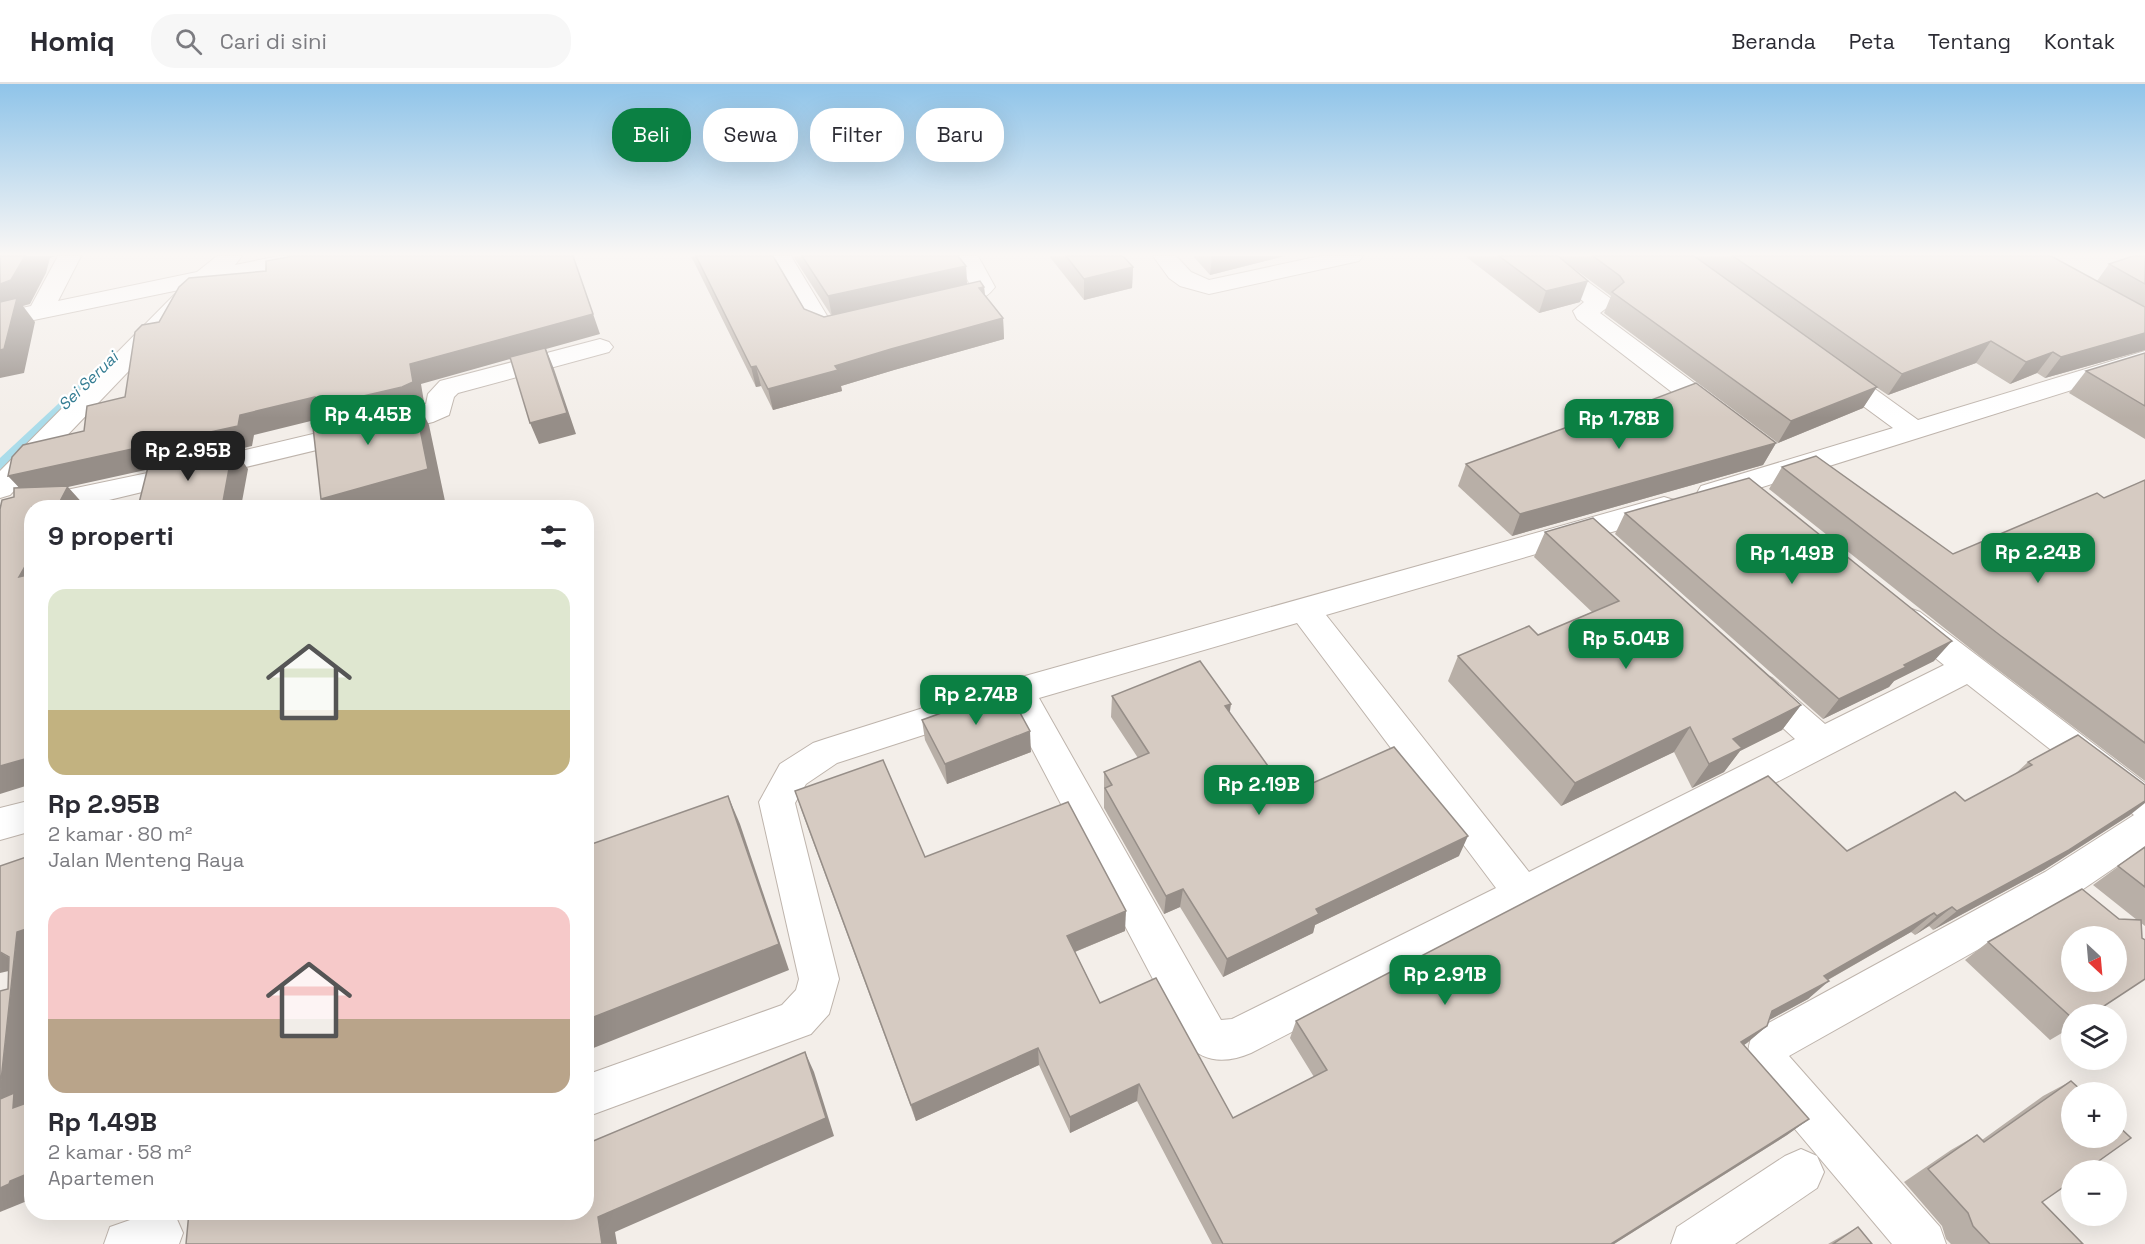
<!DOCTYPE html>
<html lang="id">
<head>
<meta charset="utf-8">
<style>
  :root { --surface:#fff; --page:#f7f7f7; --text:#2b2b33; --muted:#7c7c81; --line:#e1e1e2; --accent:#0b8043 }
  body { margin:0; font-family:"Space Grotesk",sans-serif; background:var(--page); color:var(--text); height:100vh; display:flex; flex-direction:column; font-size:22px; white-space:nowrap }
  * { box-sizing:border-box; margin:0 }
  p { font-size:20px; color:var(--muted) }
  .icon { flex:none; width:33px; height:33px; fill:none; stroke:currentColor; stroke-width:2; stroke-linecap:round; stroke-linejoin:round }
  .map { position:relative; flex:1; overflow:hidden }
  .side { position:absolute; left:24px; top:416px; width:570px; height:720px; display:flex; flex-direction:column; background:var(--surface); border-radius:24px; box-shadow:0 6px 24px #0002 }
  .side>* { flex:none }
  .banner { position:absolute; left:612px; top:24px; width:570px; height:54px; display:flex; gap:12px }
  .needle { width:39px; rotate:154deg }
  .tools { position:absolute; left:2061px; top:842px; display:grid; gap:12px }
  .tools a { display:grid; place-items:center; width:66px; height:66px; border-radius:50%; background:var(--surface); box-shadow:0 6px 24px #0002; font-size:30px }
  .price { position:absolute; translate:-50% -51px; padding:0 14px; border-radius:12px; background:var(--accent); color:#fff; font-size:20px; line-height:39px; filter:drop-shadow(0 2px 3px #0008) }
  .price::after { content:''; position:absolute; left:50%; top:36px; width:18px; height:14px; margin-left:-9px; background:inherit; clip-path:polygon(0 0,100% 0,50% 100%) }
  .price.selected { background:#222; color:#fff }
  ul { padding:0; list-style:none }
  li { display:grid; align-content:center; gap:12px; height:318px; padding:0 24px }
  li span { display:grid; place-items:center; height:186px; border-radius:18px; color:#555 }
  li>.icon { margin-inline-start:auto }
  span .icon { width:108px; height:108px; fill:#fffc; stroke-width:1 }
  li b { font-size:26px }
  h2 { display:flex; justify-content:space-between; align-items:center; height:72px; padding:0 24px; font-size:26px }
  .chip { padding:0 21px; border-radius:24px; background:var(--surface); box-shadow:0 6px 24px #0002; font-size:21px; line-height:54px }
  .chip.selected { background:var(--accent); color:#fff }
  header { display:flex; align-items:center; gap:36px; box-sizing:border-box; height:84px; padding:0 30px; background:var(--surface); border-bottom:2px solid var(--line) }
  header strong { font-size:28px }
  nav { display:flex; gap:33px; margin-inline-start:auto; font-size:21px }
  .search { width:420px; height:54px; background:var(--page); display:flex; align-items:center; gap:15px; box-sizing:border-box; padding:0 21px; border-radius:24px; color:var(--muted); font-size:22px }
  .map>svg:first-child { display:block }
</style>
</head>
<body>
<header>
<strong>Homiq</strong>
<div class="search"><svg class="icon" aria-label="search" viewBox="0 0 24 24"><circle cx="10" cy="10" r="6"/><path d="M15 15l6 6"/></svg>Cari di sini</div>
<nav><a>Beranda</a><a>Peta</a><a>Tentang</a><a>Kontak</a></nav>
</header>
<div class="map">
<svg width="2145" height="1160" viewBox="0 0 2145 1160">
  <rect width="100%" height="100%" fill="#f3eee9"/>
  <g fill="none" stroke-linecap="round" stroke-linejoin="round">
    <!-- stream -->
    <path fill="#aadcea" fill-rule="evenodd" d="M 105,279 L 109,280 L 109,284 L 4,384 L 0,385 L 0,374 L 101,280 Z"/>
    <!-- minor casing -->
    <g stroke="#beb4ac" stroke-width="2">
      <g id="minor">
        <path d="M 58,172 L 81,172 L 58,217 L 197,188 L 217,172 L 242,172 L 235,181 L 279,172 L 324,172 L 320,177 L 312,179 L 213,199 L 10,411 L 0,414 L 0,387 L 179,206 L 0,243 L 0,229 L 31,222 Z"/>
        <path d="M 769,172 L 791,172 L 829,235 L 848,232 L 857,234 L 860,239 L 857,244 L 829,251 L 811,246 Z"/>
        <path d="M 956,172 L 978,172 L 995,203 C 984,219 956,227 937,222 L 934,217 L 937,212 L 965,206 L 970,201 Z"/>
        <path d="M 1153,172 L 1176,172 L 1191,188 L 1209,196 L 1320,172 L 1363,172 L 1359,177 L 1209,210 L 1180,202 L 1169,194 Z"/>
        <path d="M 1528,172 L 1553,172 L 1610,214 L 1613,219 L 1600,229 L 1728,324 L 1732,330 L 1728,336 L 1718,339 L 1708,336 L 1577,235 L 1573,227 L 1584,218 Z"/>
        <path d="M 600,255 L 609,258 L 613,263 L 609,268 L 458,309 L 454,313 L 449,331 L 433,338 L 80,423 L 32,423 L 32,433 L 23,430 L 18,423 L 23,416 L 33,413 L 157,387 L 414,326 L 426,320 L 428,310 L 440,297 Z"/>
        <path d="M 2145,267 L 2145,283 L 1721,416 L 1711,419 L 1701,416 L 1697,409 L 1701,402 L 1893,344 L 1825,294 L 1821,288 L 1825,282 L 1834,280 L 1843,282 L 1918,336 Z"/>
        <path d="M 1664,413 L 1674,416 L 1679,423 L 1674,430 L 1326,531 L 1529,788 L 1795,655 L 1748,612 L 1743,603 L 1748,594 L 1760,590 L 1772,594 L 1825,640 L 1944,581 L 1898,544 L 1893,536 L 1898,528 L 1909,524 L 1920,528 L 2145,699 L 2145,763 L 2073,812 L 1789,972 L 1940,1143 L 1946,1160 L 1892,1160 L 1756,999 C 1747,979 1745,967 1754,947 L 2045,788 L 2134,731 L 1967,600 L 1251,969 C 1228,979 1203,980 1186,958 L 1010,623 L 837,679 L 806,700 L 795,719 L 839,895 L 829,930 L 811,950 L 586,1033 L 586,991 L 782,921 L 796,906 L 799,895 L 759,718 L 780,680 L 813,659 L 825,655 L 1018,594 ZM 1297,539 L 1496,804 L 1232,935 L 1221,936 L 1039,614 Z"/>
        <path d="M 32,716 L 32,747 L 0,756 L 0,724 Z"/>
        <path d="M 1801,1065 L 1817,1072 L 1824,1088 L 1817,1104 L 1735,1160 L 1671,1160 L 1677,1143 L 1785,1072 Z"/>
        <path d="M 153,1128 L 165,1128 L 176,1133 L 183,1149 L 179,1160 L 104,1160 L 110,1143 Z"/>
      </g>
    </g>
    <!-- minor -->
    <use href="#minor" fill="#fff" fill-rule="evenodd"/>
  </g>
  <!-- wall -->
  <g fill="#b8afa7">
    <path d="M 691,172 L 773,172 L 804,225 L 824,233 L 831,231 L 793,172 L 958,172 L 966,182 L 967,200 L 984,203 L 985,211 L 1003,234 L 1004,255 L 894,286 L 841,302 L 842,307 L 773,326 L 761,302 L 756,303 Z"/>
    <path d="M 1049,172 L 1123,172 L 1133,183 L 1132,204 L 1084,216 Z"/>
    <path d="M 1193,172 L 1285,172 L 1210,191 Z"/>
    <path d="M 1465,172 L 2051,172 L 2097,197 L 2109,180 L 2145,172 L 2145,266 L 2045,294 L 2037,289 L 2010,300 L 1976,279 L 1888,311 L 1876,303 L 1863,324 L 1778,359 L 1604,229 L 1611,212 L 1572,183 L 1580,218 L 1539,229 Z"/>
    <path d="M 2145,269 L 2145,355 L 2069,309 L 2086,287 Z"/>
    <path d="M 1776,359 L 1763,381 L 1512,452 L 1458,402 L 1466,380 Z"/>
    <path d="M 1782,383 L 1953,470 L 2104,414 L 2145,396 L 2145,697 L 1981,573 L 1769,405 Z"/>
    <path d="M 1625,429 L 1934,577 L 1894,597 L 1889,603 L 1823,635 L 1615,450 Z"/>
    <path d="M 1545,448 L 1801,621 L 1782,646 L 1740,667 L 1724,688 L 1692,704 L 1674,668 L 1561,722 L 1448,597 L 1458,572 L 1538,551 L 1592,528 L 1534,473 Z"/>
    <path d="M 1112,612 L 1230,629 L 1288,710 L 1459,772 L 1315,841 L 1313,849 L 1223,893 L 1180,823 L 1164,830 L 1104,724 L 1104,688 L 1138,674 L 1111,633 Z"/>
    <path d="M 922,636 L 1031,668 L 947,700 L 925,656 Z"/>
    <path d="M 2028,678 L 2130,731 L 2044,786 L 1933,846 L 1929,842 L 1915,851 L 1911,848 L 1828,896 L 1808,915 L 1769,936 L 1767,942 L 1744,961 L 1809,1035 L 1787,1051 L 1614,1160 L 1212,1160 L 1137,1017 L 1070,1049 L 1039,981 L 916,1037 L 802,728 L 795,707 L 925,773 L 1125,847 L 1075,868 L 1100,919 L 1233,1034 L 1314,993 L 1290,954 L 1296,937 L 1847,767 L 1965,717 L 2015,690 Z"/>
    <path d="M 2145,763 L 2145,842 L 2141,839 L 2072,930 L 2072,943 L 2050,956 L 1965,876 L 1988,858 L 2119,835 L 2137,836 L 2093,801 Z"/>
    <path d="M 2071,997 L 2042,1118 L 2083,1160 L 1951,1160 L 1946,1155 L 1942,1142 L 1904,1098 L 1951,1066 L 1977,1051 L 1982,1056 L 2043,1012 Z"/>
    <path d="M 1858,1143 L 1872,1160 L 1827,1160 L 1828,1160 Z"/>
  </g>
  <!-- shaded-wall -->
  <g fill="#968e88">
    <path d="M 25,172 L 56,172 L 50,174 L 46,189 L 30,220 L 23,222 L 35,238 L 24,289 L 0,294 L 0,200 Z"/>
    <path d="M 573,172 L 600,250 L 546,265 L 554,285 L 576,350 L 539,360 L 530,339 L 546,265 L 421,300 L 424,318 L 419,321 L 429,341 L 445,417 L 422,423 L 327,423 L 321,415 L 323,334 L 254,351 L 252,362 L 235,366 L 248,385 L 241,423 L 222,423 L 232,367 L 68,403 L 86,423 L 57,423 L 27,412 L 8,392 L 240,331 L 410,280 Z"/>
    <path d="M 1212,172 L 1285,172 L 1210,191 Z"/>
    <path d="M 966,182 L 967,202 L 832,232 L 828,212 Z"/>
    <path d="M 1133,183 L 1132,204 L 1084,216 L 1084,195 Z"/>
    <path d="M 1588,197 L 1580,218 L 1539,229 L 1546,207 Z"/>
    <path d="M 984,203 L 986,223 L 979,204 Z"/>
    <path d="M 1003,234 L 1004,255 L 894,286 L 841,302 L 842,307 L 773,326 L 768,305 L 835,282 L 891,265 Z"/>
    <path d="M 2145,249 L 2145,266 L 2045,294 L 2061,273 Z"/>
    <path d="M 1991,257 L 1976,279 L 1888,311 L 1902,290 Z"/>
    <path d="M 2053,268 L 2037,289 L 2010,300 L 2026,278 Z"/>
    <path d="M 756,282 L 761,302 L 756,303 L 751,283 Z"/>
    <path d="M 1877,303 L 1863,324 L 1778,359 L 1791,337 Z"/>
    <path d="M 1776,359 L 1763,381 L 1512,452 L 1520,430 Z"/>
    <path d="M 32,470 L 32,506 L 19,493 Z"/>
    <path d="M 1952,557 L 1934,577 L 1894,597 L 1889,603 L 1823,635 L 1839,615 L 1904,581 Z"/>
    <path d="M 1231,620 L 1228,640 L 1225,622 Z"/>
    <path d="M 1801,621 L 1782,646 L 1740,667 L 1724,688 L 1692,704 L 1709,680 L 1733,655 Z"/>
    <path d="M 1690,643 L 1674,668 L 1561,722 L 1575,699 Z"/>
    <path d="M 1030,647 L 1031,668 L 947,700 L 945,680 Z"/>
    <path d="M 32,673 L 32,700 L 0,710 L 0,682 Z"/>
    <path d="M 728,712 L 740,740 L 789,886 L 586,967 L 586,936 Z"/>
    <path d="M 2145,717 L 2145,719 L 2130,731 L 2044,786 L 1933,846 L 1957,827 Z"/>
    <path d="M 1468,752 L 1459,772 L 1315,841 L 1313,849 L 1223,893 L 1227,875 L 1316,825 Z"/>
    <path d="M 1183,805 L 1180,823 L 1164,830 L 1166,812 Z"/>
    <path d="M 1952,823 L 1929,842 L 1915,851 L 1937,832 Z"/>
    <path d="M 1126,827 L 1125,847 L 1067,871 L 1067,852 Z"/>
    <path d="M 1934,829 L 1911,848 L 1803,910 L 1824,892 Z"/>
    <path d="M 32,843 L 32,975 L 28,1016 L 32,1018 L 13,1024 L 0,1015 L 0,1006 L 13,886 L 0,889 L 0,868 L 14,877 L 17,848 Z"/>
    <path d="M 1829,897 L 1808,915 L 1753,945 L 1772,927 Z"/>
    <path d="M 1767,942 L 1747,959 L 1722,975 L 1741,958 Z"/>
    <path d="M 1038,964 L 1039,981 L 916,1037 L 911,1021 Z"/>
    <path d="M 805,968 L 814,988 L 834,1052 L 615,1148 L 617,1160 L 602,1160 L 598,1133 Z"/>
    <path d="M 1139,1000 L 1137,1017 L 1070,1049 L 1070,1033 Z"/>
    <path d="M 1809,1035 L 1787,1051 L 1614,1160 L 1611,1160 Z"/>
    <path d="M 32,1088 L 32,1115 L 0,1128 L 0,1104 L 10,1097 Z"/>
  </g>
  <!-- building -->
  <g fill="#d6cbc2" stroke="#968e88" stroke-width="1.5" fill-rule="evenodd">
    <path d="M 0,172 L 25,172 L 11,196 L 0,200 Z"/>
    <path d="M 293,172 L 573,172 L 593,230 L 410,280 L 413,298 L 402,303 L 316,323 L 315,313 L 240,331 L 238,342 L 8,392 L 12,373 L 23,361 L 84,347 L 87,322 L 125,313 L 135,248 L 142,241 L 159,238 L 179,203 L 189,194 L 266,187 L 266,177 Z"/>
    <path d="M 696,172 L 773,172 L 804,225 L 824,233 L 980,197 L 984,203 L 979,204 L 1003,234 L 891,265 L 835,282 L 838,286 L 768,305 L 756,282 L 751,283 Z"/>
    <path d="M 802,172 L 958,172 L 966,182 L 828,212 Z"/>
    <path d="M 1066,172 L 1123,172 L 1133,183 L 1084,195 Z"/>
    <path d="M 1499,172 L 1558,172 L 1588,197 L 1546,207 Z"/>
    <path d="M 1593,172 L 1694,172 L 1877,303 L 1791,337 L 1612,208 L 1624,198 L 1620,192 Z"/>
    <path d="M 1733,172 L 2051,172 L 2145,223 L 2145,249 L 2061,273 L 2053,268 L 2026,278 L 1991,257 L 1902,290 Z"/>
    <path d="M 2133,172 L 2145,172 L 2145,200 L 2109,180 Z"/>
    <path d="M 17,214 L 4,265 L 0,266 L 0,218 Z"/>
    <path d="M 545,264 L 567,329 L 530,339 L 510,273 Z"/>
    <path d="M 2145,269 L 2145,322 L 2086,287 Z"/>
    <path d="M 1696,299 L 1776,359 L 1520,430 L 1466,380 L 1614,326 L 1617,329 Z"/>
    <path d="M 413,310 L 428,385 L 321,415 L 312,334 Z"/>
    <path d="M 233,363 L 222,423 L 138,423 L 148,383 Z"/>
    <path d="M 1816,372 L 1953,470 L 2097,409 L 2104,414 L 2145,396 L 2145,659 L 2001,552 L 1782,383 Z"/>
    <path d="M 1749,394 L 1952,557 L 1904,581 L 1906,583 L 1839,615 L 1625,429 Z"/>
    <path d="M 68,402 L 57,423 L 32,423 L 32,470 L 19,493 L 32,490 L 32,673 L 0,682 L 0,425 L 2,416 L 14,413 L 14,404 Z"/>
    <path d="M 1593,434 L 1801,621 L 1733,655 L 1742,664 L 1709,680 L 1690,643 L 1575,699 L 1458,572 L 1529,542 L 1538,551 L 1619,517 L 1545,448 Z"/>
    <path d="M 1200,577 L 1231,620 L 1225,622 L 1288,710 L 1394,663 L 1468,752 L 1316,825 L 1319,830 L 1227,875 L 1183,805 L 1166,812 L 1105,704 L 1112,701 L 1104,688 L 1149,669 L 1112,612 Z"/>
    <path d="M 1007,605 L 1030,647 L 945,680 L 922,636 Z"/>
    <path d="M 2078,651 L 2145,701 L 2145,717 L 2069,766 L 1957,827 L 1952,823 L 1937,832 L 1934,829 L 1824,892 L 1829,897 L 1772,927 L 1767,942 L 1741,958 L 1809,1035 L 1611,1160 L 1223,1160 L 1139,1000 L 1070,1033 L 1038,964 L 911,1021 L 795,707 L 883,676 L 925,773 L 1068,718 L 1126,827 L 1067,852 L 1100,919 L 1156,894 L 1233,1034 L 1327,986 L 1296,937 L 1768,692 L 1847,767 L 1955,708 L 1965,717 L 2032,681 L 2028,678 Z"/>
    <path d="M 728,712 L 779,860 L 586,936 L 586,762 Z"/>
    <path d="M 2145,763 L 2145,803 L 2118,782 Z"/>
    <path d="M 32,771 L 32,843 L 17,848 L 0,1006 L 0,907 L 8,905 L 9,873 L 0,868 L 0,782 Z"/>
    <path d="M 2082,805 L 2119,835 L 2141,836 L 2142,854 L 2145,856 L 2145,895 L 2092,930 L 2072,930 L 2072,934 L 1988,858 ZM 2072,852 L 2116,852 L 2116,897 L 2072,897 Z"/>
    <path d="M 805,968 L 826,1034 L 598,1133 L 602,1160 L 186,1160 L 189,1128 L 586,1128 L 586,1060 Z"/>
    <path d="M 2071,997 L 2083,1008 L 2072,1008 L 2072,1053 L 2116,1053 L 2116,1040 L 2131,1054 L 2086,1086 L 2072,1086 L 2072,1097 L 2042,1118 L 2083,1160 L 1990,1160 L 1973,1142 L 1968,1129 L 1928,1085 L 1977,1051 L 1984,1058 Z"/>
    <path d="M 14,1009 L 13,1024 L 32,1017 L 32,1088 L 10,1097 L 9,1100 L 0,1104 L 0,1015 Z"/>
    <path d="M 1858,1143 L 1872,1160 L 1833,1160 Z"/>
  </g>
  <!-- sky -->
  <linearGradient id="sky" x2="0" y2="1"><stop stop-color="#8fc4e9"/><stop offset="0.51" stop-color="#faf7f5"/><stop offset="1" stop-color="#faf7f5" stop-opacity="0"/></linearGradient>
  <rect width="2145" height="334" fill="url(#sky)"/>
  <g text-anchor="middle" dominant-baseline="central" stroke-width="4.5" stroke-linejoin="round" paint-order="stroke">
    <!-- far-water labels -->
    <g font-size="16" font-style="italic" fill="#347c92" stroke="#fff">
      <text transform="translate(88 297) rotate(-44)">Sei Seruai</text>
    </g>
  </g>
</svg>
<div class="tools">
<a><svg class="needle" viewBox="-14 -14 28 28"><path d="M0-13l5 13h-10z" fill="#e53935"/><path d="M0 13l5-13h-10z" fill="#7c7c81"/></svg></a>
<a><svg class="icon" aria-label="layers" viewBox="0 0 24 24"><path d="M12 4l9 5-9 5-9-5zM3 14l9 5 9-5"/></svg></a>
<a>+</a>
<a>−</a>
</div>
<b class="price" style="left:368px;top:362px">Rp 4.45B</b>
<b class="price" style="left:1619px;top:366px">Rp 1.78B</b>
<b class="price selected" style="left:188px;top:398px">Rp 2.95B</b>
<b class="price" style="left:2038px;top:500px">Rp 2.24B</b>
<b class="price" style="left:1792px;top:501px">Rp 1.49B</b>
<b class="price" style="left:1626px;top:586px">Rp 5.04B</b>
<b class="price" style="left:976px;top:642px">Rp 2.74B</b>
<b class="price" style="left:1259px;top:732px">Rp 2.19B</b>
<b class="price" style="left:1445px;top:922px">Rp 2.91B</b>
<div class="banner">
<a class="chip selected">Beli</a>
<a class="chip">Sewa</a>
<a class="chip">Filter</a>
<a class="chip">Baru</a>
</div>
<section class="side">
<h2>9 properti<svg class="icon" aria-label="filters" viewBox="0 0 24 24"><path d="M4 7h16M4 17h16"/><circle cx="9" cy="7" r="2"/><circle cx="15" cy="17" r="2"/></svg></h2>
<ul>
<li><span style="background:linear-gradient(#dfe7d0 65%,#c2b280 0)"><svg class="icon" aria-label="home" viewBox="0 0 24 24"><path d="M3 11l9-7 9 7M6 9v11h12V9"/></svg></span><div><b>Rp 2.95B</b><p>2 kamar · 80 m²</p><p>Jalan Menteng Raya</p></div></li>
<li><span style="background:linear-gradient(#f6c9c9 60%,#b9a48a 0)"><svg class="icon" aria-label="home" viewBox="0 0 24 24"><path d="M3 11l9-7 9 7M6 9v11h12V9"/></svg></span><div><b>Rp 1.49B</b><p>2 kamar · 58 m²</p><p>Apartemen</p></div></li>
</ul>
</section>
</div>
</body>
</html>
